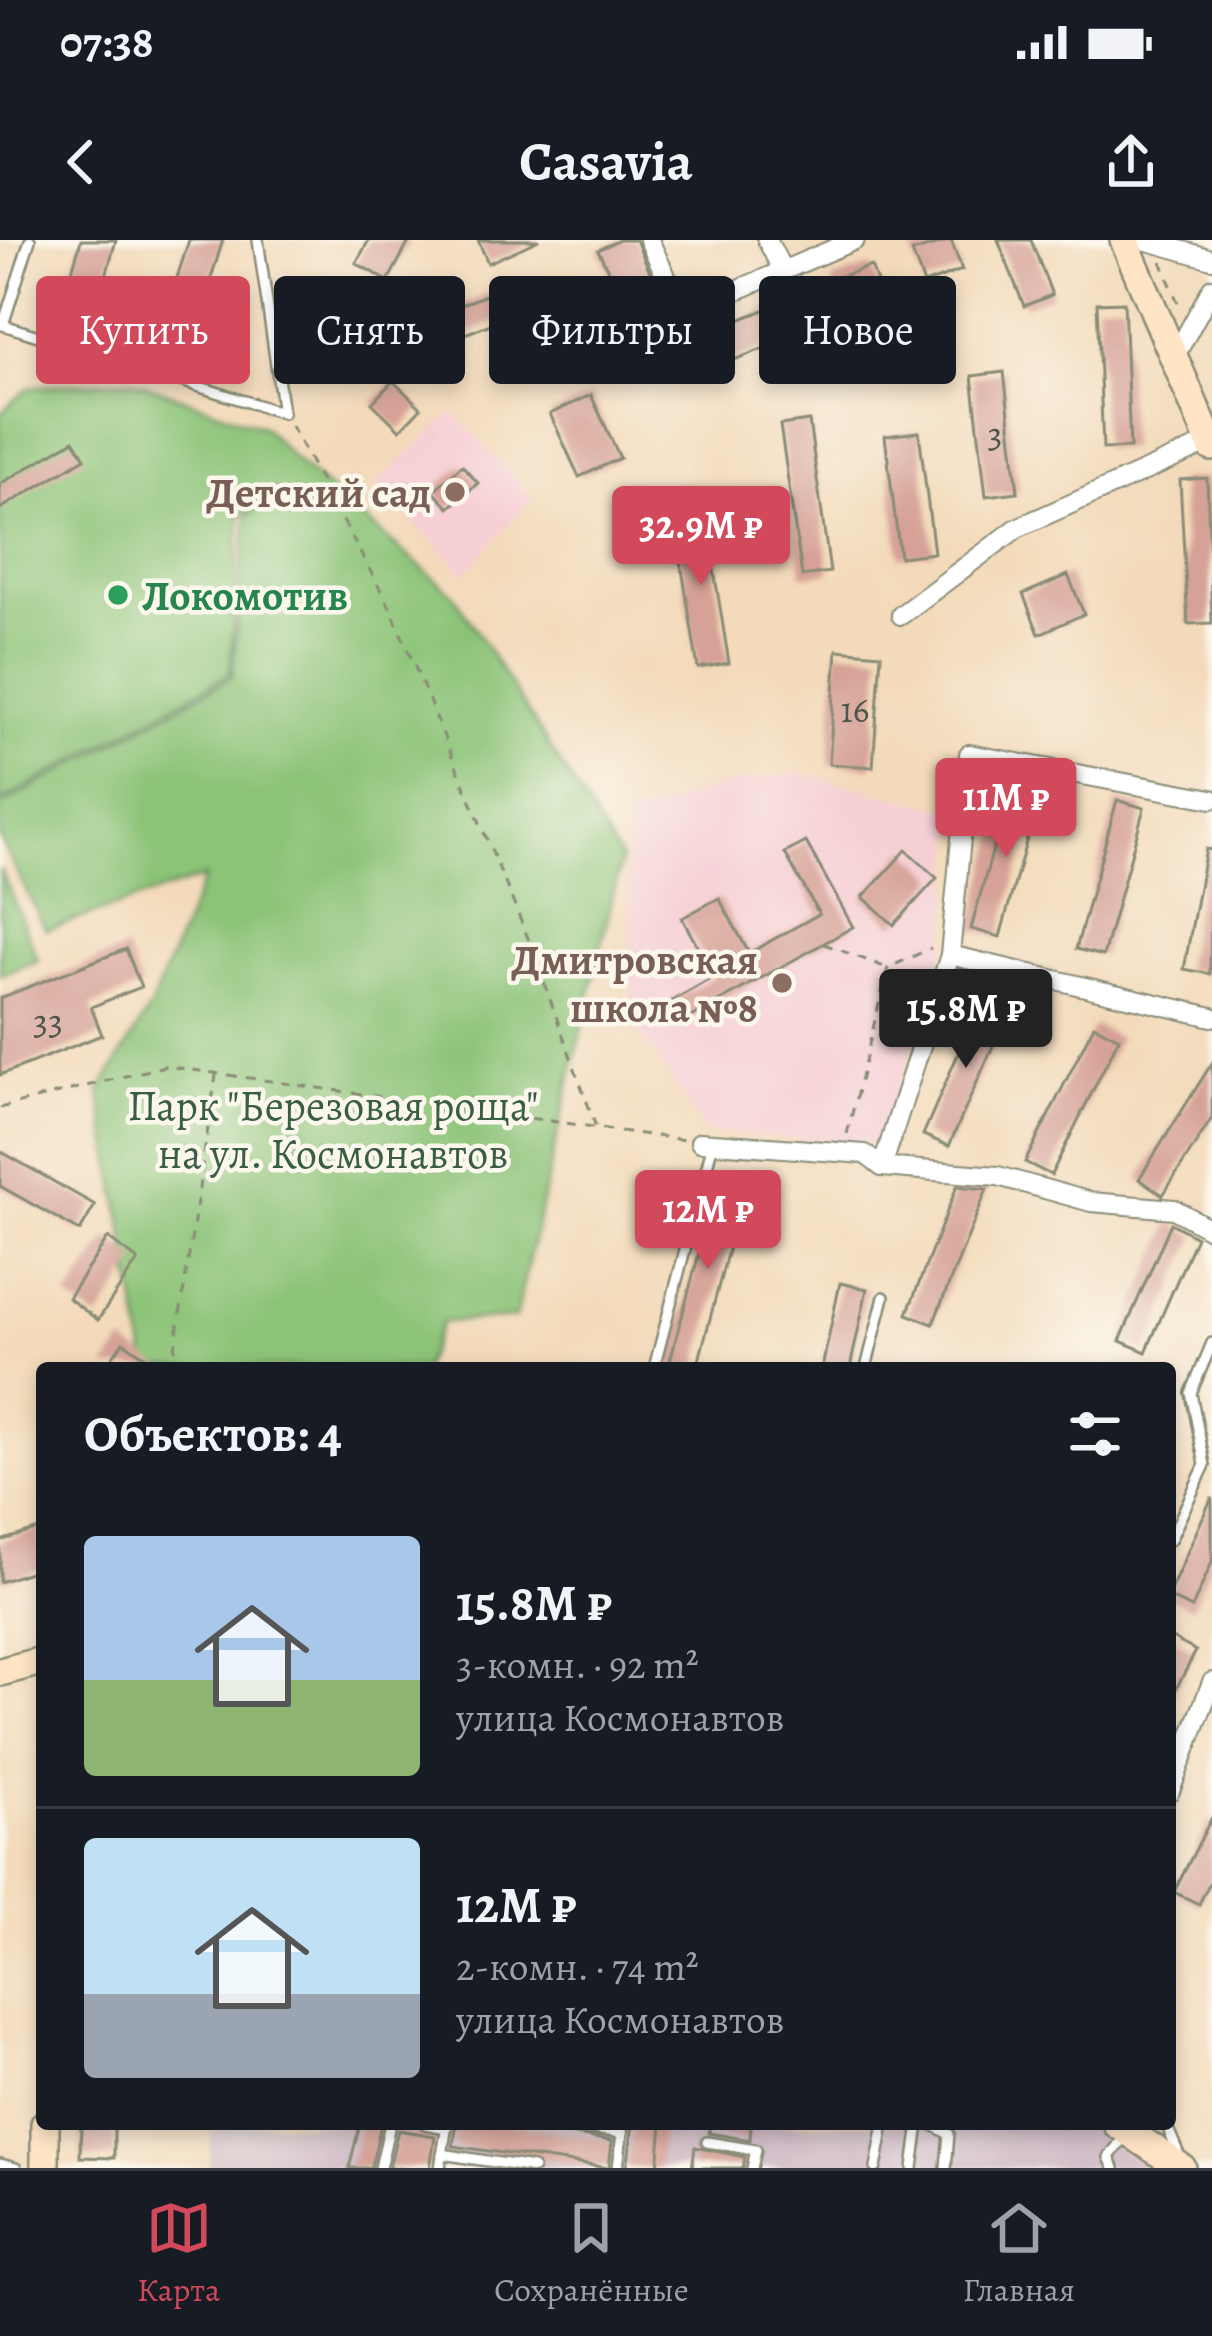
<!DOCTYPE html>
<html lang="ru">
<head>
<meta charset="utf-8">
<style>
  :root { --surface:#171b24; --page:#242831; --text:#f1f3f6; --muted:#9ea1a6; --line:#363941; --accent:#d1495b }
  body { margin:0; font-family:Alegreya,serif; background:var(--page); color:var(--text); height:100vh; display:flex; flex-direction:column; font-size:45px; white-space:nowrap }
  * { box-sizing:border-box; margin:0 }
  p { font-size:39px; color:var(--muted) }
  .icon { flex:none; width:66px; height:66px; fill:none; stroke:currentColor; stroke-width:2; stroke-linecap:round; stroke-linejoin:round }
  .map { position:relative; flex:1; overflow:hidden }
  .panel { position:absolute; left:36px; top:1122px; width:1140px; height:768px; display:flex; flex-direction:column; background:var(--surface); border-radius:12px; box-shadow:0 6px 18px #0003 }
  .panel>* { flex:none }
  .banner { position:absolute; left:36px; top:36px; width:1140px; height:108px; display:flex; gap:24px }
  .price { position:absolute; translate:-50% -102px; padding:0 27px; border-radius:12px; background:var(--accent); color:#fff; font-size:39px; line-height:78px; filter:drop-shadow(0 3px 6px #0008) }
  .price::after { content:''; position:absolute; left:50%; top:72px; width:36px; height:27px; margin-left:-18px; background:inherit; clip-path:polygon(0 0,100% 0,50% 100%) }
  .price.active { background:#222; color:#fff }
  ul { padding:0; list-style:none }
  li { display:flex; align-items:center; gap:36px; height:300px; padding:0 48px }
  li+li { border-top:3px solid var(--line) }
  li span { display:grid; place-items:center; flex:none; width:336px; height:240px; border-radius:12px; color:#555 }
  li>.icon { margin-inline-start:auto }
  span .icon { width:144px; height:144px; fill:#fffc; stroke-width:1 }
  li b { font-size:51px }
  h2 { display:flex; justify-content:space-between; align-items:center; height:144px; padding:0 48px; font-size:51px }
  .tag { padding:0 42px; border-radius:12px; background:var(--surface); box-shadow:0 6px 18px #0003; font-size:42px; line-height:108px }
  .tag.active { background:var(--accent); color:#fff }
  .status { display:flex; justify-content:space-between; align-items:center; height:84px; padding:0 60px; background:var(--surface); direction:ltr }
  .status svg { height:33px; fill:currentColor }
  header { display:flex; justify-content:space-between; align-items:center; height:156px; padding:0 48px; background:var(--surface); font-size:54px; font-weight:600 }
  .menu { display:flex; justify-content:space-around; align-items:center; height:168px; border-top:3px solid var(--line); background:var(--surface); font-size:33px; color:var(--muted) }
  .menu a { display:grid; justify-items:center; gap:6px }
  .menu .active { color:var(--accent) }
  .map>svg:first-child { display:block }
</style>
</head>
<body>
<div class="status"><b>07:38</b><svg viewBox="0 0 49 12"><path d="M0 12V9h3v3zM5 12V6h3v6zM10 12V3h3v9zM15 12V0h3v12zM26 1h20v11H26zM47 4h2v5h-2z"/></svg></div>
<header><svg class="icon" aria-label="back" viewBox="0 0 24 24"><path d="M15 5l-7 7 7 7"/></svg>Casavia<svg class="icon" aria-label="share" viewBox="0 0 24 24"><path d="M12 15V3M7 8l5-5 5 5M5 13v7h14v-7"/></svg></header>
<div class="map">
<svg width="1212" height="1928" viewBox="0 0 1212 1928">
  <rect width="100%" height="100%" fill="#fbf7ec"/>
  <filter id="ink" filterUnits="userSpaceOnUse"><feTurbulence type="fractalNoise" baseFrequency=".00833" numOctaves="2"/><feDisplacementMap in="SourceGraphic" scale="24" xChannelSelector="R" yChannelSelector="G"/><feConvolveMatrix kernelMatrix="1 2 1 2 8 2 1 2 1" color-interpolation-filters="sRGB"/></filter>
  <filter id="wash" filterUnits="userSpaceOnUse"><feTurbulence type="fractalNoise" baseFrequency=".004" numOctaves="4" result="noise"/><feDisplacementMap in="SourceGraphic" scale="48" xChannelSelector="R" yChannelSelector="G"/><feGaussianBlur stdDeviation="2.7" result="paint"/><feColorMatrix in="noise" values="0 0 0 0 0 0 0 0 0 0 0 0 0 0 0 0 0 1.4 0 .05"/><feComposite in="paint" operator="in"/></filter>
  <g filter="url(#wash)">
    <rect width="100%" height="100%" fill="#f3daba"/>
    <!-- built -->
    <g fill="#f6cfd5">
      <path d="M 453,172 L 533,258 L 465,333 L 376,245 Z"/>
      <path d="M 802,533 L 956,572 L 946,706 L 881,905 L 705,892 L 632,780 L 626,578 L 729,543 Z"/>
    </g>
    <!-- industrial -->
    <path fill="#d1bdc8" d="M 212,1884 L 1084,1884 L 1149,1928 L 209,1928 Z"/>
    <!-- green -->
    <g fill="#8bc377" stroke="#558056" stroke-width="3">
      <path d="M 131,140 L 264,187 L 300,225 L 453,354 L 621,620 L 515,1078 L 442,1082 L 423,1128 L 147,1128 L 100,851 L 150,768 L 204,637 L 46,690 L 0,599 L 0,566 L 232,437 L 247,277 L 275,248 L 240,277 L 230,434 L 0,562 L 0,173 L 30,147 Z"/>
      <path d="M 0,628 L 38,720 L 0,736 Z"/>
    </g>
    <g id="blocks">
      <!-- building -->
      <g fill="#d6a196">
        <path d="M 81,0 L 116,0 L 95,75 L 62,66 Z"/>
        <path d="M 189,0 L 223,0 L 188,111 L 157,101 Z"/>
        <path d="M 369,0 L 410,0 L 388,41 L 356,23 Z"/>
        <path d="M 478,0 L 539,0 L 488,23 Z"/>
        <path d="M 619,0 L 636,0 L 670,78 L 639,93 L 598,10 Z"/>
        <path d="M 951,0 L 962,30 L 924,44 L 912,12 Z"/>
        <path d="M 998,0 L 1031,0 L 1052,55 L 1024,66 Z"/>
        <path d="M 871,26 L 883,59 L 843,73 L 831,40 Z"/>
        <path d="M 509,46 L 519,73 L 460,96 L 450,69 Z"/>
        <path d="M 1124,62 L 1130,208 L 1103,209 L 1097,63 Z"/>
        <path d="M 779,64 L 793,97 L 711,129 L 698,96 Z"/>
        <path d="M 333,73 L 337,118 L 310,121 L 305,76 Z"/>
        <path d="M 1004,132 L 1018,252 L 986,256 L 972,136 Z"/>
        <path d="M 393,141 L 421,168 L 400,190 L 372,163 Z"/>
        <path d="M 591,155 L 620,218 L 579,237 L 550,174 Z"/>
        <path d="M 809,181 L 830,332 L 802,336 L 780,185 Z"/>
        <path d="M 919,192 L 934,313 L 900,317 L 885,196 Z"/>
        <path d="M 74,200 L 85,218 L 0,269 L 0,244 Z"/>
        <path d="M 462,225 L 478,243 L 449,268 L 433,251 Z"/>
        <path d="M 1207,238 L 1212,383 L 1188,384 L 1180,240 Z"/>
        <path d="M 704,268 L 729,423 L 698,428 L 673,273 Z"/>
        <path d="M 1068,335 L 1084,374 L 1039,394 L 1023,354 Z"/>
        <path d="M 837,410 L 881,414 L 873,527 L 829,524 Z"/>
        <path d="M 1011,543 L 1040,551 L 1000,697 L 971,689 Z"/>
        <path d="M 1117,560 L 1144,568 L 1103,716 L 1076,709 Z"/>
        <path d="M 806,602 L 853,687 L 675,786 L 663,766 L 714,737 L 682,678 L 719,658 L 749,713 L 819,674 L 785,613 Z"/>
        <path d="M 1206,609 L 1212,610 L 1210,734 L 1184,729 Z"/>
        <path d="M 906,610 L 937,638 L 894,685 L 863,657 Z"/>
        <path d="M 126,709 L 141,747 L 91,767 L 102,795 L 0,835 L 0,758 Z"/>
        <path d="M 983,756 L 1010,767 L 949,906 L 923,895 Z"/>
        <path d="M 1094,785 L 1119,798 L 1051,935 L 1025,922 Z"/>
        <path d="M 1212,823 L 1212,878 L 1163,955 L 1139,939 Z"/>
        <path d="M 0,911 L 95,965 L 80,991 L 0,946 Z"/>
        <path d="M 721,932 L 747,938 L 697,1128 L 668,1128 Z"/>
        <path d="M 957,946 L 987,949 L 933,1084 L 907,1074 Z"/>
        <path d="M 1171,983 L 1196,997 L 1146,1112 L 1120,1101 Z"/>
        <path d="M 108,998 L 138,1020 L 98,1080 L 68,1058 Z"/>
        <path d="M 840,1043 L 867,1049 L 850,1128 L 822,1128 Z"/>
        <path d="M 123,1102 L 162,1128 L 105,1128 Z"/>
        <path d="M 1212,1257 L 1212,1322 L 1192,1368 L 1170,1358 L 1170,1351 Z"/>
        <path d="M 42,1288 L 42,1328 L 0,1342 L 0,1301 Z"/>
        <path d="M 1170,1397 L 1196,1411 L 1170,1460 Z"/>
        <path d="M 1212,1577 L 1212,1638 L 1199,1664 L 1174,1652 Z"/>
        <path d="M 81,1884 L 114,1884 L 114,1918 L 80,1917 Z"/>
        <path d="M 360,1884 L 381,1884 L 371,1928 L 349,1928 Z"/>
        <path d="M 457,1884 L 510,1884 L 612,1901 L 609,1928 L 453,1906 Z"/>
        <path d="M 633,1884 L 662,1884 L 658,1928 L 627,1928 Z"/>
        <path d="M 710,1884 L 751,1884 L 750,1900 L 709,1893 Z"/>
        <path d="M 398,1890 L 435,1896 L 430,1928 L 389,1928 Z"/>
        <path d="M 695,1907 L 745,1917 L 743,1928 L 692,1928 Z"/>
      </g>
    </g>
  </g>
  <g filter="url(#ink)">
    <use href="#blocks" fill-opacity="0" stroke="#898c77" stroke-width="3"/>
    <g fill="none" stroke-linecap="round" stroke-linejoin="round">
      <!-- lane casing -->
      <g stroke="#898c77" stroke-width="14">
        <g id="lane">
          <path d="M 0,84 L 283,173 L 258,0"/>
          <path d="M 3,85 L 30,0"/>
          <path d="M 654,1128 L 713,903"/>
          <path d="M 866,1128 L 884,1057"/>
          <path d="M 1170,1300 L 1205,1225 L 1191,1153 L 1212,1103"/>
          <path d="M 425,1884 L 447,1888"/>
          <path d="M 558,1884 L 622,1893"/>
          <path d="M 931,1884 L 949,1894 L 946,1928"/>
          <path d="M 1166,1884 L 1180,1917"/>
          <path d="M 707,1902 L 756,1910 L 752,1928"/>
          <path d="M 442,1914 L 533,1928"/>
          <path d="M 0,1924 L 16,1928"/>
          <path d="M 380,1928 L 390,1884"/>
          <path d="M 440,1928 L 447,1884"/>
          <path d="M 618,1928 L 623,1884"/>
          <path d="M 876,1928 L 884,1884"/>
          <path d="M 913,1928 L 919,1884"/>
          <path d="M 1114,1928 L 1109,1917 L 1125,1896"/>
        </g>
      </g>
      <!-- street casing -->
      <g stroke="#898c77" stroke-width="22">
        <g id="street">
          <path d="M 649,0 L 683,73 L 855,0"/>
          <path d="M 767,0 L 783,31"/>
          <path d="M 1144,0 L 1212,19"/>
          <path d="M 1175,116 L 1212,48"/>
          <path d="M 901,375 L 1017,288 L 1210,202"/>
          <path d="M 1212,559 L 969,514 L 950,715 L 882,927 L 998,936 L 1091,962 L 1174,969 L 1212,990"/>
          <path d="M 950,715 L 1212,777"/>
          <path d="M 700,902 L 865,914 L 882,927"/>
          <path d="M 1170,1551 L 1212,1442"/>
        </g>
      </g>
      <!-- secondary casing -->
      <g stroke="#898c77" stroke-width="32">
        <g id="secondary">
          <path d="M 1124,0 L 1212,207"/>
          <path d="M 0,1432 L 42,1421"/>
          <path d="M 45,1884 L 45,1928"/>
          <path d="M 1117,1884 L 1182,1928"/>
        </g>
      </g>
      <!-- path -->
      <g stroke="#898c77" stroke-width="3" stroke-dasharray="9 9" stroke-linecap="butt">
        <path d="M 1161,21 L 1180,68"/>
        <path d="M 291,186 L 390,367 L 528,698 L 596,887"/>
        <path d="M 824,704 L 887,728"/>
        <path d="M 0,868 L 165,826 L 684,900"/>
        <path d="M 847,894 L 888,728 L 931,708"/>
        <path d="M 172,1128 L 216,835"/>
      </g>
      <!-- lane -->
      <use href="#lane" stroke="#fff" stroke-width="9"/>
      <!-- street -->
      <use href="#street" stroke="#fff" stroke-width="18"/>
      <!-- secondary -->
      <use href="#secondary" stroke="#ffe4c6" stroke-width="27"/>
    </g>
  </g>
  <!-- markers -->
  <g fill="#8d6e63" stroke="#fbf7ec" stroke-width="4.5">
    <circle cx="455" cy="252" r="12"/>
    <circle cx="782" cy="743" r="12"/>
  </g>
  <circle fill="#2e9e5b" stroke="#fbf7ec" stroke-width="4.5" cx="118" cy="355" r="12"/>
  <g text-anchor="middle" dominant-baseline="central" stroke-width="9" stroke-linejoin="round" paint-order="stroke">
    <!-- number labels -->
    <g font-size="36" fill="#4d564c">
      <text x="995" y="194">3</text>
      <text x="855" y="469">16</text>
      <text x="48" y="781">33</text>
    </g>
    <!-- education labels -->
    <g font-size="42" font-weight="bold" fill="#785e54" stroke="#fbf7ec" text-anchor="end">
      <text x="431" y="252">Детский сад</text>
      <text x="758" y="719">Дмитровская<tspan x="758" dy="48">школа №8</tspan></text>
    </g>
    <!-- leisure labels -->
    <g font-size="42" font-weight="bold" fill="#27864d" stroke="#fbf7ec" text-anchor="start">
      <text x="142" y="355">Локомотив</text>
    </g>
    <!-- park labels -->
    <g font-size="42" fill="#3a5e45" stroke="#fbf7ec">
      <text x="333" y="865">Парк "Березовая роща"<tspan x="333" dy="48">на ул. Космонавтов</tspan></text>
    </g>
  </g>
</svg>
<b class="price" style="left:701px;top:348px">32.9M ₽</b>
<b class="price" style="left:1006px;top:620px">11M ₽</b>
<b class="price active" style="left:966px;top:831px">15.8M ₽</b>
<b class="price" style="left:708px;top:1032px">12M ₽</b>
<div class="banner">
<a class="tag active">Купить</a>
<a class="tag">Снять</a>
<a class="tag">Фильтры</a>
<a class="tag">Новое</a>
</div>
<section class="panel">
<h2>Объектов: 4<svg class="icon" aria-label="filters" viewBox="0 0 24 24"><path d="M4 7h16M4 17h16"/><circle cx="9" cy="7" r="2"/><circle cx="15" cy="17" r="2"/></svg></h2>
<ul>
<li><span style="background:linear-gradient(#a9c7e8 60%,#8fb573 0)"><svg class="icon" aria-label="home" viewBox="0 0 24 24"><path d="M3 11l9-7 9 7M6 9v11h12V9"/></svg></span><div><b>15.8M ₽</b><p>3-комн. · 92 m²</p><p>улица Космонавтов</p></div></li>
<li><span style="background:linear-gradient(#bfe0f5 65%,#9aa5b1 0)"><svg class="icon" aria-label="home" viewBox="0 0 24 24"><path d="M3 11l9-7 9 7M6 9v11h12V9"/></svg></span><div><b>12M ₽</b><p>2-комн. · 74 m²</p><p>улица Космонавтов</p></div></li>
</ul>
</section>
</div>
<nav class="menu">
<a class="active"><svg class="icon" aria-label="map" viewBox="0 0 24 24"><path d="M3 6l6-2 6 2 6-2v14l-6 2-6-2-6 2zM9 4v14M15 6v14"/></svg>Карта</a>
<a><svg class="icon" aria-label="saved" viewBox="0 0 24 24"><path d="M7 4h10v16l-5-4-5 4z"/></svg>Сохранённые</a>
<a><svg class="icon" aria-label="home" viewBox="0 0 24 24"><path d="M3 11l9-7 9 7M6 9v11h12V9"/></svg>Главная</a>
</nav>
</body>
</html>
